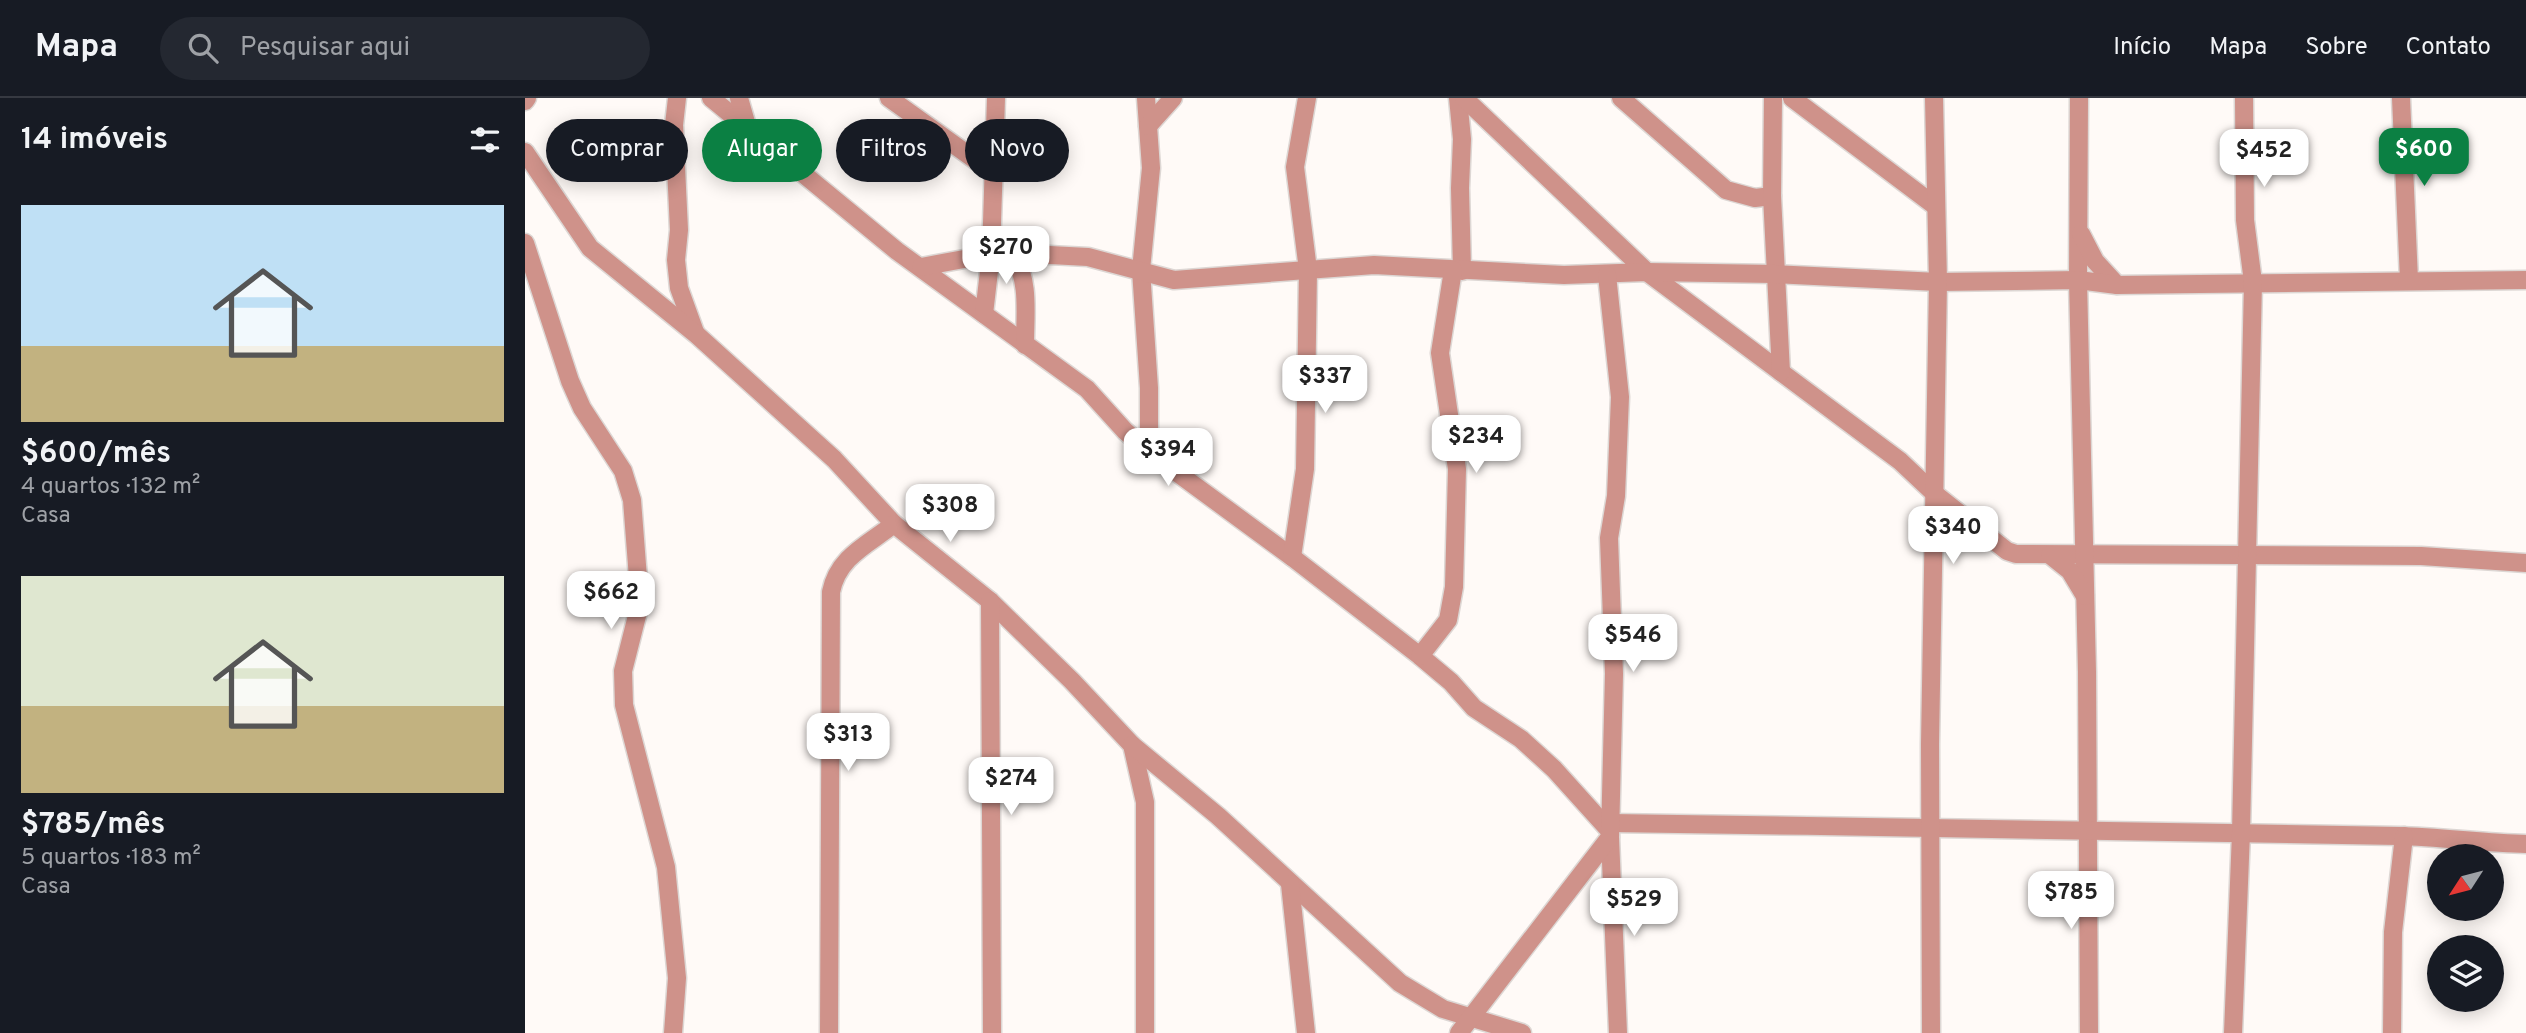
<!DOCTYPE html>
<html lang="pt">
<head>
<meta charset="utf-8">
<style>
  :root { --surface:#171b24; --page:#242831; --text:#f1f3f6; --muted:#9ea1a6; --line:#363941; --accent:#0b8043 }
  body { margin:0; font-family:Overpass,sans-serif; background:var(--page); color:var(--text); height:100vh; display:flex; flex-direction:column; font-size:26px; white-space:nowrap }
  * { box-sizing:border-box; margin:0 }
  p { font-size:23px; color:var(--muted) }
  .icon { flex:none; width:38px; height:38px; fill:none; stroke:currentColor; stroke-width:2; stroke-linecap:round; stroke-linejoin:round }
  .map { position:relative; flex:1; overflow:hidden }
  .side { display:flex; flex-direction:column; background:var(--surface); width:525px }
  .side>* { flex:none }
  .hud { position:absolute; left:21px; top:21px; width:665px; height:63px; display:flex; gap:14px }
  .needle { width:46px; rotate:234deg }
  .fabs { position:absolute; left:1902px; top:746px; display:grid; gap:14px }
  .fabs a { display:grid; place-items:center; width:77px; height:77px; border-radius:50%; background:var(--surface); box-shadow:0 4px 18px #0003; font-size:35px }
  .price { position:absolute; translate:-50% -60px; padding:0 16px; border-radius:14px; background:#fff; color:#222; font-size:23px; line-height:46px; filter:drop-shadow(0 2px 4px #0008) }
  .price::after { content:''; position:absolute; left:50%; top:42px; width:21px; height:16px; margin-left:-10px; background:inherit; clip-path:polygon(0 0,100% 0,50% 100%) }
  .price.on { background:var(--accent); color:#fff }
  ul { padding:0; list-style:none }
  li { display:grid; align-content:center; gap:14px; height:371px; padding:0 21px }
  li span { display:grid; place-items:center; height:217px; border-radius:0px; color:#555 }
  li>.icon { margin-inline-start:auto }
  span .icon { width:126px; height:126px; fill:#fffc; stroke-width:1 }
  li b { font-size:30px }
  h2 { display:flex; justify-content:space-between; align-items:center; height:84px; padding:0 21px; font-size:30px }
  .pill { padding:0 24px; border-radius:32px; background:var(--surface); box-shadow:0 4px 18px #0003; font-size:24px; line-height:63px }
  .pill.on { background:var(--accent); color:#fff }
  header { display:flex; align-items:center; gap:42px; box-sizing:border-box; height:98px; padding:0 35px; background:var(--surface); border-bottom:2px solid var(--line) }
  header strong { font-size:33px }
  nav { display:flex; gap:38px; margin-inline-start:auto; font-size:24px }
  .search { width:490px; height:63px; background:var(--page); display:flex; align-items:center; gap:18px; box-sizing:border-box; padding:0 24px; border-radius:38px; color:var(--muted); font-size:26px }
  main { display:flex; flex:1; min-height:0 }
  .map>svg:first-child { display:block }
</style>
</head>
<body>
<header>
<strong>Mapa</strong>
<div class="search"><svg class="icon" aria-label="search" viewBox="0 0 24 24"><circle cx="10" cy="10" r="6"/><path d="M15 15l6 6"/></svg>Pesquisar aqui</div>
<nav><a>Início</a><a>Mapa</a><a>Sobre</a><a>Contato</a></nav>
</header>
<main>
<section class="side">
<h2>14 imóveis<svg class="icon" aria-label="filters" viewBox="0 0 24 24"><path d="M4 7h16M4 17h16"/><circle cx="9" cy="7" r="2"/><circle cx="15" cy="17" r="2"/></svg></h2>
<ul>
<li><span style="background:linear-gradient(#bfe0f5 65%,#c2b280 0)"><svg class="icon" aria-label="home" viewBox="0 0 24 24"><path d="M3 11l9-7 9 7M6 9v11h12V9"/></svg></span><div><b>$600/mês</b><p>4 quartos · 132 m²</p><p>Casa</p></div></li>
<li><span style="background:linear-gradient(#dfe7d0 60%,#c2b280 0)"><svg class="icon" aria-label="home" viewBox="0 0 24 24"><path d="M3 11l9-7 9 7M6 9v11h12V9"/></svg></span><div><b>$785/mês</b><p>5 quartos · 183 m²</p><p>Casa</p></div></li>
</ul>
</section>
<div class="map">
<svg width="2001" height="935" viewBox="0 0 2001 935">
  <rect width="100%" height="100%" fill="#fffaf7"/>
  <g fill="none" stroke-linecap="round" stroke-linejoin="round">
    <!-- minor casing -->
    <g stroke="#ddd7d4" stroke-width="21">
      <g id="minor">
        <path d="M 152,0 L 149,27 L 154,132 L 151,162 L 154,190 L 170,234"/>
        <path d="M 186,0 L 372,153 L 562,291 L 600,333 L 624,354 L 767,459 L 895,558 L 926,584 L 949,610 L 996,641 L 1029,671 L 1084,732"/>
        <path d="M 214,0 L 222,28"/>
        <path d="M 364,0 L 467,74"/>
        <path d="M 621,0 L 626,70 L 616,172 L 624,290 L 624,354"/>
        <path d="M 933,0 L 937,41 L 935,90 L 937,173"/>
        <path d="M 939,0 L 1122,174 L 1375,363 L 1410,396 L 1482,453 L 1491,456 L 1896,458 L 2001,465"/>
        <path d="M 1096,0 L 1201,92 L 1230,100 L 1247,98"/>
        <path d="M 1248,0 L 1247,98 L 1256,274"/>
        <path d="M 1267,0 L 1409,107"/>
        <path d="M 1554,0 L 1553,182 L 1562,574 L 1564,935"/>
        <path d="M 1876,0 L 1884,182"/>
        <path d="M 0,3 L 2,0"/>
        <path d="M 623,28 L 648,0"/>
        <path d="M 0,54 L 65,150 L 172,237 L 309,361 L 369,426 L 465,503 L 547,583 L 607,647 L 620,704 L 620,935"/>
        <path d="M 1556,136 L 1570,163 L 1592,187"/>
        <path d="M 0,145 L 45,283 L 57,310 L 98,373 L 107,402 L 115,506 L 98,573 L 99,607 L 141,769 L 152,880 L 148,935"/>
        <path d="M 488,155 C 505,185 500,214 500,247"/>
        <path d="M 396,169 L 466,156 L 488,155 L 563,159 L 649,182 L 849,167 L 1039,177 L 1122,174 L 1250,176 L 1413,184 L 1553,182 L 1592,187 L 1674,186 L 2001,182"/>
        <path d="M 459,216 L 466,156 L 471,0"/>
        <path d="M 1525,457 L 1545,473 L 1560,498"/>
        <path d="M 767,459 L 780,371 L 783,172 L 770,69 L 782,0"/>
        <path d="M 465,503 L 467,935"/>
        <path d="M 895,558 L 923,522 L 929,489 L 932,371 L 915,255 L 928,172"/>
        <path d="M 607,647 L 693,718 L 875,885 L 918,911 L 997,935"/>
        <path d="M 1085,725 C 1348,729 1611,732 1874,738 C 1916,739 1959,745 2001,746"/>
        <path d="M 1085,739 L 1093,935"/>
        <path d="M 765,786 L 781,935"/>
        <path d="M 304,935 L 306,494 C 313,459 342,447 369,426"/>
        <path d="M 934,935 L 1085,739 L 1089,576 L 1084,440 L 1091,398 L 1095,299 L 1082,177"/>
        <path d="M 1406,935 L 1405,646 L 1413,184 L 1409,0"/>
        <path d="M 1708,935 L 1716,735 L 1728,184 L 1720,122 L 1719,0"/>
        <path d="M 1867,935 L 1868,834 L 1879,738"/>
      </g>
    </g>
    <!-- minor -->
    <use href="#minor" stroke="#cf928a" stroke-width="18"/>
  </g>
</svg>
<div class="fabs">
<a><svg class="needle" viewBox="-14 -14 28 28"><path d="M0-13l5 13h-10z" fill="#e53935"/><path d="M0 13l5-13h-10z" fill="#9ea1a6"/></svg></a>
<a><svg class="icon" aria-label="layers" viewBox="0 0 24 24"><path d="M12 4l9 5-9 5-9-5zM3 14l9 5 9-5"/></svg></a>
</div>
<b class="price on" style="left:1899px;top:90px">$600</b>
<b class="price" style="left:1739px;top:91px">$452</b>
<b class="price" style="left:481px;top:188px">$270</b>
<b class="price" style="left:800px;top:317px">$337</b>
<b class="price" style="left:951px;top:377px">$234</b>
<b class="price" style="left:643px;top:390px">$394</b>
<b class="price" style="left:425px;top:446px">$308</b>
<b class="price" style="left:1428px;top:468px">$340</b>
<b class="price" style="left:86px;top:533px">$662</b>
<b class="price" style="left:1108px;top:576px">$546</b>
<b class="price" style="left:323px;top:675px">$313</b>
<b class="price" style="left:486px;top:719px">$274</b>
<b class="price" style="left:1546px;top:833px">$785</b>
<b class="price" style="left:1109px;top:840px">$529</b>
<div class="hud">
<a class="pill">Comprar</a>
<a class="pill on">Alugar</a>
<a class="pill">Filtros</a>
<a class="pill">Novo</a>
</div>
</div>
</main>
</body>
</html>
